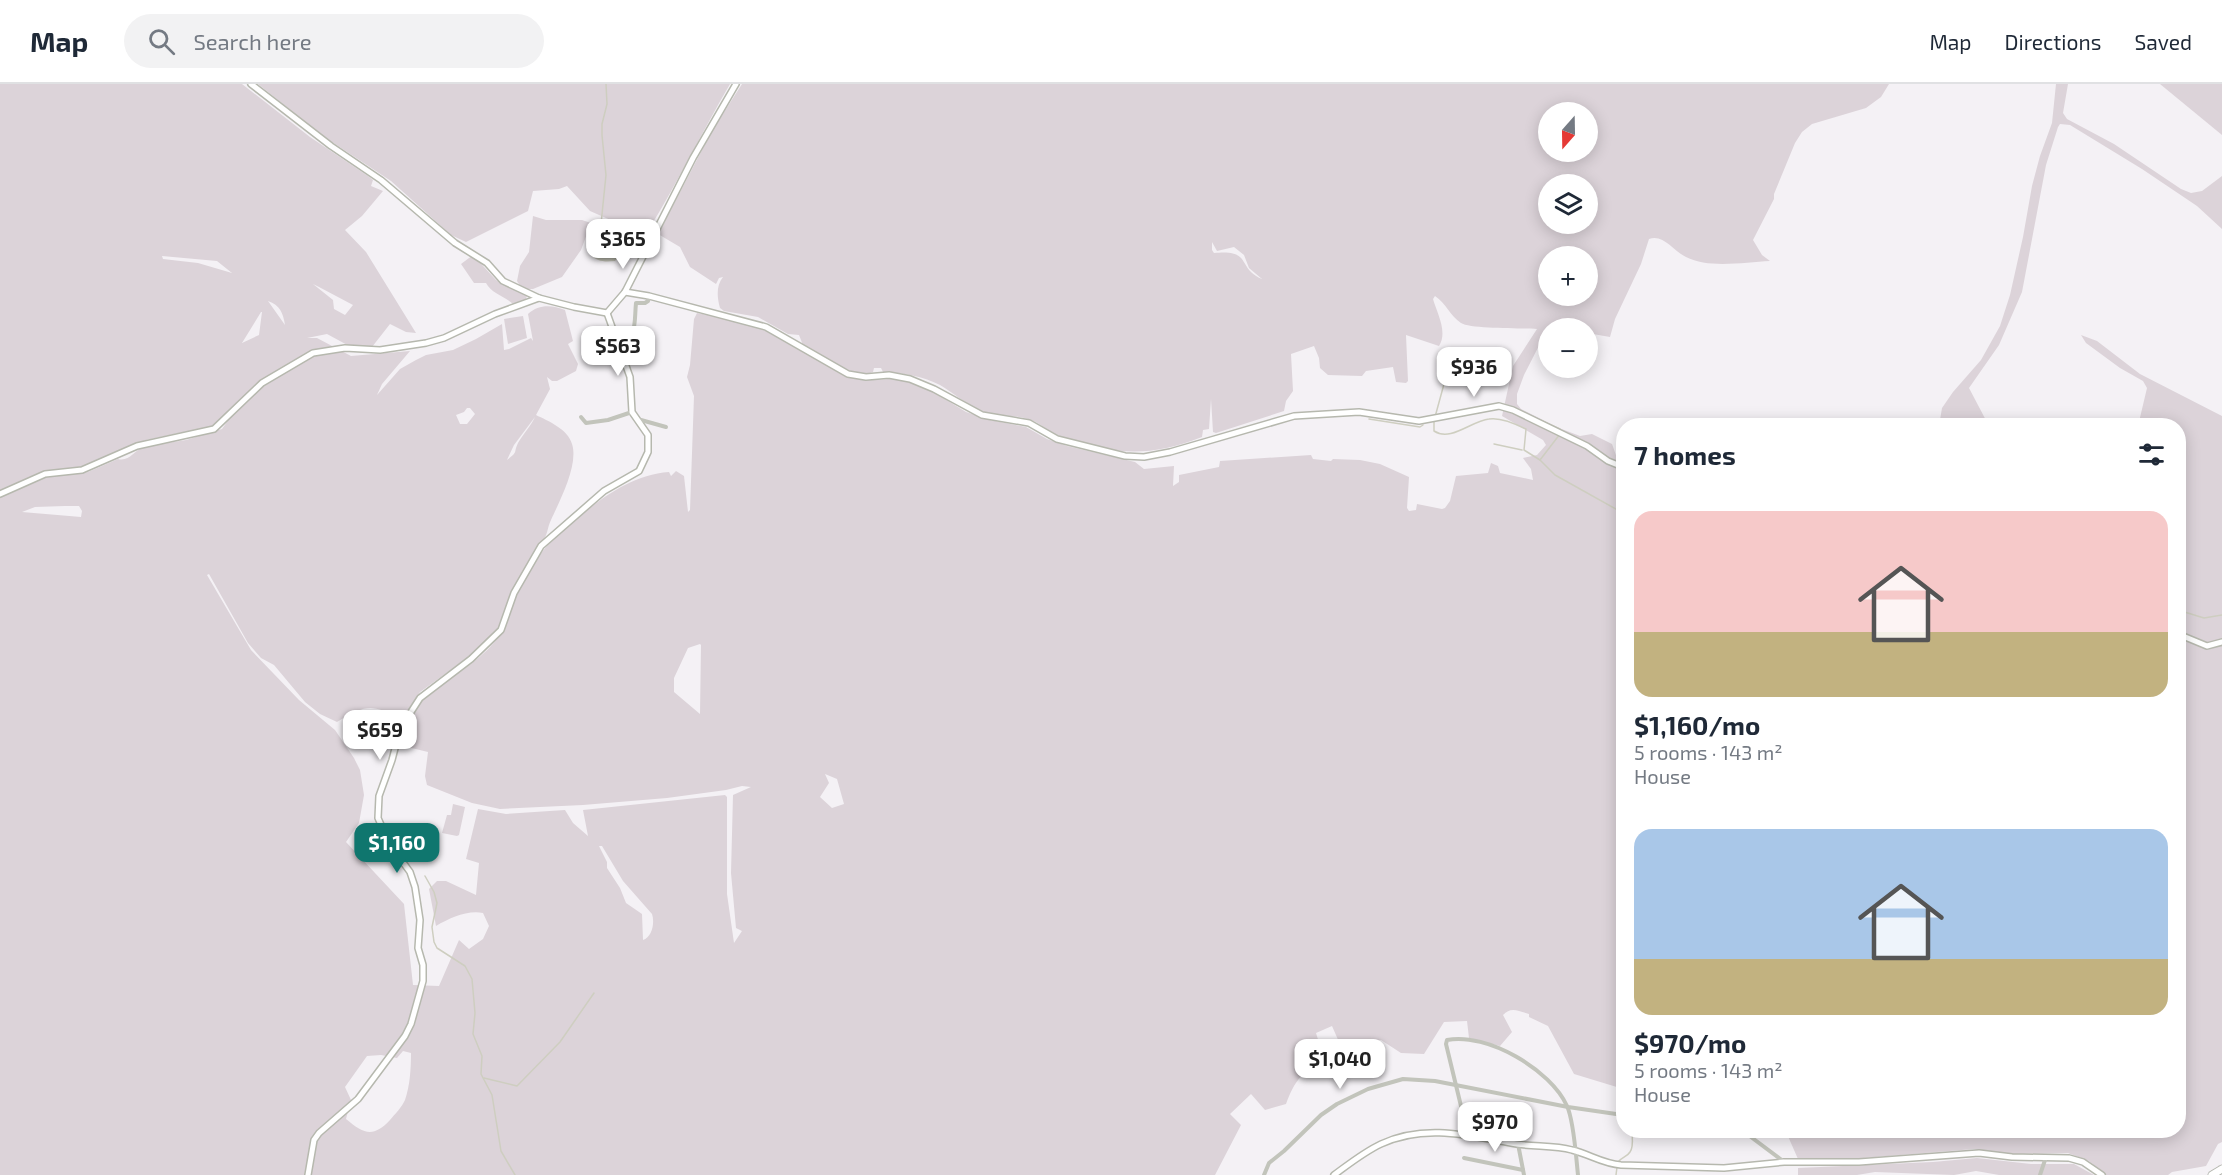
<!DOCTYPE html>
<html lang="en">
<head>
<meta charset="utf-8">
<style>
  :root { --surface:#fff; --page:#f2f2f3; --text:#1f2937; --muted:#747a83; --line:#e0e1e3; --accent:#0f766e }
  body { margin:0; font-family:"Exo 2",sans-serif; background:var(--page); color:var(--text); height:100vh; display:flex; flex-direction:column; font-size:22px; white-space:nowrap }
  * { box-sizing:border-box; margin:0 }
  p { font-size:20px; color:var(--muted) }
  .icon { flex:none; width:33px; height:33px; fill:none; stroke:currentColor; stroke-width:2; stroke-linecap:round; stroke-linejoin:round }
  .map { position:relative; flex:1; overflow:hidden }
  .details { position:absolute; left:1616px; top:334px; width:570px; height:720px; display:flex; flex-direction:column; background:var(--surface); border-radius:24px; box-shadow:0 3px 15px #0003 }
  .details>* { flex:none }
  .needle { width:39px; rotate:200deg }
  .controls { position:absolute; left:1538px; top:18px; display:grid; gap:12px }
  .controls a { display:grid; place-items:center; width:60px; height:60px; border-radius:50%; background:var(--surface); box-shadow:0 3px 15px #0003; font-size:30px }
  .price { position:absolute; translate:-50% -51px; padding:0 14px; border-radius:12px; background:#fff; color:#222; font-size:20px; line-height:39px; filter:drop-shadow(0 2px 3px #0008) }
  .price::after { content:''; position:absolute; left:50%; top:36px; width:18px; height:14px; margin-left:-9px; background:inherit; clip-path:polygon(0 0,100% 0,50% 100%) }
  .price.current { background:var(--accent); color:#fff }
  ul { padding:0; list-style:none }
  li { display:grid; align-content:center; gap:12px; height:318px; padding:0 18px }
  li span { display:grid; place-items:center; height:186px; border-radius:18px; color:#555 }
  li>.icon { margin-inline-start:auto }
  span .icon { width:108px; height:108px; fill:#fffc; stroke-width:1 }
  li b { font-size:26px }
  h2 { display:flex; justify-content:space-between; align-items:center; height:72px; padding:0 18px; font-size:26px }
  header { display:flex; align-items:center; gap:36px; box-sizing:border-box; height:84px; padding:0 30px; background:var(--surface); border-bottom:2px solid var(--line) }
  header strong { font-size:28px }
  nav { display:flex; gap:33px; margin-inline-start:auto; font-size:21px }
  .search { width:420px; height:54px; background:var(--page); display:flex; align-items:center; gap:15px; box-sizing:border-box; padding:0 21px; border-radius:33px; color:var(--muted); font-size:22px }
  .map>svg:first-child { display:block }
</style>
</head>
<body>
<header>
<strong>Map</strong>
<div class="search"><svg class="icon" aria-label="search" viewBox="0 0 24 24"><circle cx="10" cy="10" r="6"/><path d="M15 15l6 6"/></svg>Search here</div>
<nav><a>Map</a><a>Directions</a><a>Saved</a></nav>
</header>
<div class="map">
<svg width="2222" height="1091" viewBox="0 0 2222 1091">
  <rect width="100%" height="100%" fill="#f4f1f5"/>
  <!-- green -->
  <g fill="#dcd3d9" fill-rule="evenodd">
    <path d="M 0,0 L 242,0 L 310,53 L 368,92 L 373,96 L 371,102 L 383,107 L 362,132 L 345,146 L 366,168 L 416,249 L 406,248 L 390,240 L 372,263 L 351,263 L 327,250 L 307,254 L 317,254 L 351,272 L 410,267 L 382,300 L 377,311 L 400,285 L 416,276 L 426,271 L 453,266 L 476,255 L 502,240 L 504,266 L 509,265 L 531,254 L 533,257 L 528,230 C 539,220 552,221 565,226 L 573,257 L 568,260 L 578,280 L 576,287 L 557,297 L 552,297 L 547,293 L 550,305 L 536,331 C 548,337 568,345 572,360 C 579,381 559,418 551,436 C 547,444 548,451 542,458 L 499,545 L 481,564 L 420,608 L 402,635 C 370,620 368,620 337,638 L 320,630 L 305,618 L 274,581 L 261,574 L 248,559 L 209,490 L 207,491 L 251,566 L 299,616 L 335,646 L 354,674 L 360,686 L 364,711 L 359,739 L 346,758 L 404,820 L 413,901 L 439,902 L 459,856 L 469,865 L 483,855 L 489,842 L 483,829 C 467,826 450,834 436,842 L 429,805 L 437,797 L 446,797 L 476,811 L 479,779 L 466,775 L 478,725 L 506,730 L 565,726 L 573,739 L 588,752 L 583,726 L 725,711 L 727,713 L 727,810 L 734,859 L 742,847 L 736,844 L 731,789 L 733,711 L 751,703 L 742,702 L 726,706 L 667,714 L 583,721 L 500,725 L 472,719 L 427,701 L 425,692 L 428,668 L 399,661 C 407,605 471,593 499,552 C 509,538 511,521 519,506 C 527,491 535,476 546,463 C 553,455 562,448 570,441 C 598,416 630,391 669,388 L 671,392 L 676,387 L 684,392 L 688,428 L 690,426 L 694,312 L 687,293 L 690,281 L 694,235 L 697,229 C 723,234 754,239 778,251 C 815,272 841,300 888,295 L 889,293 L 911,298 L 935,309 L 966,328 L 990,336 L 1026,343 L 1047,355 L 1067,362 L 1135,378 L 1144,385 L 1174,382 L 1173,402 L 1179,398 L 1179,391 L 1219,383 L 1220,377 L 1311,371 L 1313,375 L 1331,377 L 1333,375 L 1360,376 L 1380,380 L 1409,393 L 1407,424 L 1409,427 L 1416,426 L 1417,420 L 1442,425 L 1445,424 L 1450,417 L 1456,392 L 1488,389 L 1491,379 L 1498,382 L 1500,389 L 1533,396 L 1531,385 L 1523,374 L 1537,371 L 1546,361 L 1543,356 L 1502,332 L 1513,282 L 1537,245 C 1522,244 1470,245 1461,239 C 1450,232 1446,219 1435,212 L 1433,215 C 1437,229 1448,248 1439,262 L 1406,251 L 1408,297 L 1406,299 L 1396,298 L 1393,283 L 1366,287 L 1362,292 L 1328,291 L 1320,284 L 1319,274 L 1314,262 L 1291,270 L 1293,307 L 1286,317 L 1284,327 L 1216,349 L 1213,348 L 1211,315 L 1209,345 L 1203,346 L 1202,353 C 1148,374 1114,371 1060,352 C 1048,348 1040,338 1028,335 C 1012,330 994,333 979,326 C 965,319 953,309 940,301 C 925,293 900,288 883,288 L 881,284 L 874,284 L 873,288 L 864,291 L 856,289 L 828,277 L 803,261 L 799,251 L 788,250 L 758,233 L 724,227 L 720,224 C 717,213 716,202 723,193 L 719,194 L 716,200 L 690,183 L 680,163 L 658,150 L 712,47 L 742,0 L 1889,0 L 1881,13 L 1866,24 L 1812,40 L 1802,48 L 1795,59 L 1774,110 L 1774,115 L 1753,156 L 1762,171 L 1770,177 C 1745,178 1709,185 1686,173 C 1673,167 1664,150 1649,155 L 1641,180 L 1615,235 L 1610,253 L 1587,249 L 1587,244 L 1548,244 L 1524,291 L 1517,310 L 1517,320 L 1521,325 L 1559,344 L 1580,352 L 1592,350 L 1612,360 L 1617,374 L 1623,376 L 1623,1008 L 1620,1004 L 1574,990 L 1548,942 L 1529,933 L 1529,930 C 1518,927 1511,922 1503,931 L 1512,948 L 1500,962 L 1469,954 L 1467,937 L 1444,938 L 1424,970 L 1401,969 L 1381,956 L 1368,958 L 1343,967 L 1332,942 L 1316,949 L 1324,975 C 1302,988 1295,996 1286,1020 L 1265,1026 L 1251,1010 L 1230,1030 L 1241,1041 L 1215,1091 L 0,1091 ZM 1548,28 L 1587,28 L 1587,68 L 1548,68 ZM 1548,100 L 1587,100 L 1587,140 L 1548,140 ZM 1212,158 L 1217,167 L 1234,163 L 1244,171 L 1249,184 L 1262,195 C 1236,184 1253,165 1214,169 L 1212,166 ZM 162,172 L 217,177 L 232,189 L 198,179 L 163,175 ZM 1548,172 L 1587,172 L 1587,212 L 1548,212 ZM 313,200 L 319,203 L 353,221 L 345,231 L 334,225 L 333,216 ZM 268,217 C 280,221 283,229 285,241 ZM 262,228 L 259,251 L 242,259 L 261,228 ZM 243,315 L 222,345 L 186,356 L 143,363 C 134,367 129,378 118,375 L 88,388 L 78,390 L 82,383 L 146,356 L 212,342 ZM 467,324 L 470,324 L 475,330 L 467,340 L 460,340 L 456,331 L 464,328 ZM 535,333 C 531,342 523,350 518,359 C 513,369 519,367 507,376 L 514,361 ZM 65,422 L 79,422 L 82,427 L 81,433 L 22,428 L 35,423 ZM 700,560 L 701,561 L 700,630 L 674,608 L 674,594 L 688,564 ZM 825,690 L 837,695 L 844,720 L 832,724 L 820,713 L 829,699 ZM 599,762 L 602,762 L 623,797 L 652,830 C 655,839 652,853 643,856 L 642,830 L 626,819 L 620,804 L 607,784 L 607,778 ZM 403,967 L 411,969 C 411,984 410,1002 405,1016 C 402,1023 395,1030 390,1036 C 373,1054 364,1050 346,1035 L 351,1016 L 345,1003 L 367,972 L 381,971 L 397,974 Z"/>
    <path d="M 258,0 L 730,0 C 702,48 678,98 649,145 L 643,141 L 638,148 L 590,127 L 567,102 L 559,105 L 533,107 L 528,127 L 466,158 L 451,151 L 391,97 L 323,52 Z"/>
    <path d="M 2056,0 L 2068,0 L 2063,29 L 2067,35 L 2114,60 L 2181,105 L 2191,109 L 2202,107 L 2222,92 L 2222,145 L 2197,122 L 2142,85 L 2070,41 L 2060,40 L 2058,43 L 2046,81 L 2022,208 L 1999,261 L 1969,304 L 1989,342 L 1939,342 L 1942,324 L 1953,308 L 1981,276 L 2000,242 L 2010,211 L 2023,153 L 2032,102 L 2040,72 L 2052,39 Z"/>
    <path d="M 2160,0 L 2222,0 L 2222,51 Z"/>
    <path d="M 533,132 L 546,136 L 582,136 L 591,139 L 581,166 L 562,193 L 533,205 L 522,205 L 517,197 L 520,182 L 529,168 Z"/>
    <path d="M 473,171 L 496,196 L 527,212 L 525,217 L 513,220 C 504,212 491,209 486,199 L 474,199 L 461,180 Z"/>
    <path d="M 523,232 L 527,254 L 508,260 L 504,235 Z"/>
    <path d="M 2081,251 L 2097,257 L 2140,290 L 2222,332 L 2222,1058 L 2218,1060 L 2206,1082 L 2172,1088 L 2168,1091 L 2106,1091 L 2089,1077 L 2068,1069 L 2012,1070 L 1974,1065 L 1863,1074 L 1798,1075 L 1787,1050 L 1784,1047 L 2178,1047 L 2178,342 L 2138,342 L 2147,304 L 2143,297 L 2120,284 L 2086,259 Z"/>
    <path d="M 453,720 L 465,723 L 459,751 L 457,752 L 442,749 L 447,731 L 451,731 Z"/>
    <path d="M 1977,1074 L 2031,1080 L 2074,1080 L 2094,1091 L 1999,1091 L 1976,1087 L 1954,1091 L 1875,1088 L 1857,1091 L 1798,1091 L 1798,1084 L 1933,1078 Z"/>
  </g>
  <!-- water -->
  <path fill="#cecec0" d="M 597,139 C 608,142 623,155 623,167 L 615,177 C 605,178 597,178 590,170 C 587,160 587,146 597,139 Z"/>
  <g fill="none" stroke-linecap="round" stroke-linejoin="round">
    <!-- stream -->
    <g stroke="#cecec0" stroke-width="1.5">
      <path d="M 601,140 L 606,91 L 602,51 L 602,40 L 607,20 L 606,0"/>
      <path d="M 1435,333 L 1444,300 L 1446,278"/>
      <path d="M 1369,335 L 1420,343 L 1423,341"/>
      <path d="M 1540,336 L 1560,345"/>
      <path d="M 1434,337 L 1434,347 C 1451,358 1471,337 1489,335 C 1500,333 1516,340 1526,345 L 1524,366 L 1540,376 L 1555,391 L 1623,429"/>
      <path d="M 1494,360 L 1522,366"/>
      <path d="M 1540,376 L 1560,350"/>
      <path d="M 2178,526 L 2204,534 L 2222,531"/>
      <path d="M 425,792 L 434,808 L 437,819 L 432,843 L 434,858 L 437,864 L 465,882 L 472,895 L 475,929 L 473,950 L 482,972 L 481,990 L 492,1011 L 501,1067 L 515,1091"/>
      <path d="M 484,994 L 517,1002 L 560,958 L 594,909"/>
      <path d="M 1618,1078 C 1622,1073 1627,1073 1630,1068 C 1634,1063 1632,1053 1632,1047"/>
      <path d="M 1616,1091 L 1617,1083"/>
    </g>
    <!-- secondary casing -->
    <g stroke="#b6b8ae" stroke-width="8">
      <g id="secondary">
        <path d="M 251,0 L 331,62 L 381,96 L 455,159 L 487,179 L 503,197 L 539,214 L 574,223 L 607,229"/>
        <path d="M 625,208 L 649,212 L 766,243 L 848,290 L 866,293 L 889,291 L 910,295 L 934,305 L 982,331 L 1029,339 L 1057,355 L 1125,372 L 1144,373 L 1170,368 L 1294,332 L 1359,328 L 1419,337 L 1499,322 L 1513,326 L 1587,362 L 1608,377 L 1623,383"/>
        <path d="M 607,229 L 625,208 L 693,74 L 736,0"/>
        <path d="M 0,410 L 45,390 L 82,386 L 137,362 L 214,345 L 262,299 L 313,269 L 345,264 L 380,266 L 426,259 L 444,254 L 495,230 L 539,214"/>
        <path d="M 2178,550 L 2207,562 L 2222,558"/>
        <path d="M 308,1091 L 314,1056 L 319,1049 L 358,1015 L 405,952 L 411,940 L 423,897 L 423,881 L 418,864 L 420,836 L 415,803 L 410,788 L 389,759 L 378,734 L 379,712 L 392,676 L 400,645 L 420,614 L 471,575 L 501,546 L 514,509 L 541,462 L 604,407 L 639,387 L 648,368 L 648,351 L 632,328 L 630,293 L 607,229"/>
        <path d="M 1334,1091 C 1349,1080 1364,1068 1381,1060 C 1425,1039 1471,1052 1517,1060 C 1535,1063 1554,1061 1572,1066 C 1589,1070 1603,1080 1621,1081 L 1724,1084 L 1784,1078 L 1859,1078 L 1979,1069 L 2012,1073 L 2069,1074 L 2083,1078 L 2102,1091"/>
      </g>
    </g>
    <!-- highway casing -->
    <g stroke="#b5b7af" stroke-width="9">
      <path id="highway" d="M 2212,1091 L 2222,1085"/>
    </g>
    <!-- street -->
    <g stroke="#c2c4bb" stroke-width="4">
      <path d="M 618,262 C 638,254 634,238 636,219 L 645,219 L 648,217 L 649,212"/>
      <path d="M 581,333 L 586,339 L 608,336 L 632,328"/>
      <path d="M 639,337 L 641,336 L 666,343"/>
      <path d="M 1743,1047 L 1783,1077"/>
      <path d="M 1468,1051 L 1446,960 L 1447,956 C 1487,948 1551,986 1567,1022 C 1574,1037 1576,1073 1578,1091"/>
      <path d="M 1518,1060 L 1524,1091"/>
      <path d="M 1464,1074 L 1523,1086"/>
      <path d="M 1264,1091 L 1269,1079 L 1284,1067 L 1321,1031 L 1337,1020 L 1368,1005 L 1403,995 L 1435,997 L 1568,1023 L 1623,1031"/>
      <path d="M 2040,1091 L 2046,1073"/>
    </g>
    <!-- secondary -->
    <use href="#secondary" stroke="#fff" stroke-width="5"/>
    <!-- highway -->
    <use href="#highway" stroke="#fff" stroke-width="7"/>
  </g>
</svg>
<div class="controls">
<a><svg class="needle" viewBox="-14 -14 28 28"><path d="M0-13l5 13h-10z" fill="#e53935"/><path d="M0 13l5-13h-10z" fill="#747a83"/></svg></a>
<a><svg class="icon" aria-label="layers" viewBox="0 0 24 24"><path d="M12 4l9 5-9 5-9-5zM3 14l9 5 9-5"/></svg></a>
<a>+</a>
<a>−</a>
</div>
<b class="price" style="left:623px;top:186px">$365</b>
<b class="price" style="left:618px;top:293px">$563</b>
<b class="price" style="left:1474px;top:314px">$936</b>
<b class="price" style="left:380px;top:677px">$659</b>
<b class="price current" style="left:397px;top:790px">$1,160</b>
<b class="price" style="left:1340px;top:1006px">$1,040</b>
<b class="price" style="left:1495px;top:1069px">$970</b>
<section class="details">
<h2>7 homes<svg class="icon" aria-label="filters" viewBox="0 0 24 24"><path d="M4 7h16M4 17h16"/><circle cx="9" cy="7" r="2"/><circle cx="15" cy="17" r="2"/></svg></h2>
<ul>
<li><span style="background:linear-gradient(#f6c9c9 65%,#c2b280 0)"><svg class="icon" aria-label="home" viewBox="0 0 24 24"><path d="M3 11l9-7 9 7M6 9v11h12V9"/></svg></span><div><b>$1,160/mo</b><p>5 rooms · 143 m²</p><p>House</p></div></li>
<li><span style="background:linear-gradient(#a9c7e8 70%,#c2b280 0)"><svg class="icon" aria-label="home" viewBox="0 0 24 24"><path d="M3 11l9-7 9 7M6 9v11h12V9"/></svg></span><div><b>$970/mo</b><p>5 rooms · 143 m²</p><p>House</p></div></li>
</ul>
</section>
</div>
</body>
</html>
